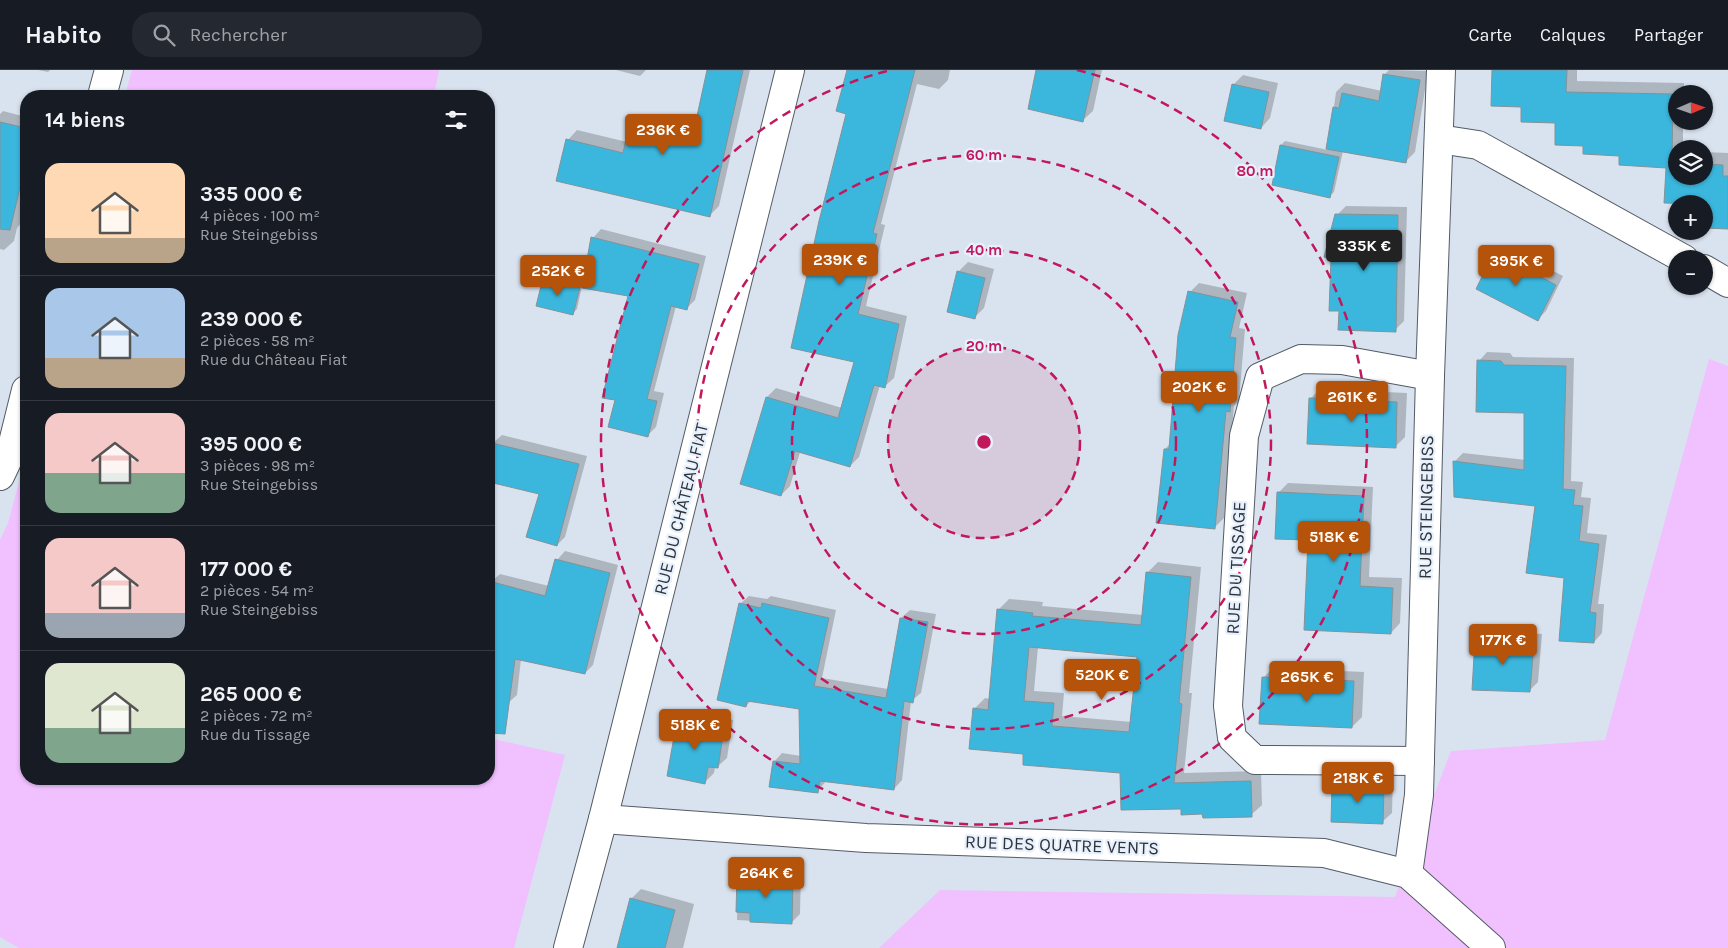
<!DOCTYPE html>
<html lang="fr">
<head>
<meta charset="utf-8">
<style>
  :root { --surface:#171b24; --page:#242831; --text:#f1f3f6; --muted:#9ea1a6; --line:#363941; --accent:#b45309 }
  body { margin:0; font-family:Karla,sans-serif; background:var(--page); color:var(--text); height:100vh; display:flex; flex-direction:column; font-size:19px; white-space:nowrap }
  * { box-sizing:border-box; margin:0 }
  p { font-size:16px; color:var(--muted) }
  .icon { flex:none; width:28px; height:28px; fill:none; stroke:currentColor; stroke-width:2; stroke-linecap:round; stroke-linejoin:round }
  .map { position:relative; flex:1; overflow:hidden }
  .side { position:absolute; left:20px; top:20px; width:475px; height:695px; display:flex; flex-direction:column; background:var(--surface); border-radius:20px; box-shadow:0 1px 4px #0004 }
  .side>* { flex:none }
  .needle { width:32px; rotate:88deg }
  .tools { position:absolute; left:1668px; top:15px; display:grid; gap:10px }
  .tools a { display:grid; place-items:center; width:45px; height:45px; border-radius:50%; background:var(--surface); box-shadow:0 1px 4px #0004; font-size:25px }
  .price { position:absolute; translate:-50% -42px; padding:0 11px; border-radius:5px; background:var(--accent); color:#fff; font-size:16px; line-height:32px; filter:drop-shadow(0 1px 2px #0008) }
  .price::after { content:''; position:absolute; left:50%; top:30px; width:15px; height:11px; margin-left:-8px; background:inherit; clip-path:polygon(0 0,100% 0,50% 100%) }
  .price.on { background:#222; color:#fff }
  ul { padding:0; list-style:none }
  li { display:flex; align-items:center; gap:15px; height:125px; padding:0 25px }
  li+li { border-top:1px solid var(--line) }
  li span { display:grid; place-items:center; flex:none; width:140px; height:100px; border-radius:15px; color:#555 }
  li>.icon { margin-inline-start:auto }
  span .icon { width:60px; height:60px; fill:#fffc; stroke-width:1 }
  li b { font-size:21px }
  h2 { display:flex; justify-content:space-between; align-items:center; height:60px; padding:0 25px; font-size:21px }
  header { display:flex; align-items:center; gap:30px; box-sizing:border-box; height:70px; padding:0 25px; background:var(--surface); border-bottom:1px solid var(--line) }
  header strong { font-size:24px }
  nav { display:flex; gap:28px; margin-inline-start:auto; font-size:18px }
  .search { width:350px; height:45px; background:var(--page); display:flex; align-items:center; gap:12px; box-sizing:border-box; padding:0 18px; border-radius:20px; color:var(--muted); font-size:19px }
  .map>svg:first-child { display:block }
</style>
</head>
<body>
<header>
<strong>Habito</strong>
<div class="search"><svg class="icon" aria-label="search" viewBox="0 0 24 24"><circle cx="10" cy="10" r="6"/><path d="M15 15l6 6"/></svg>Rechercher</div>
<nav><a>Carte</a><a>Calques</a><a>Partager</a></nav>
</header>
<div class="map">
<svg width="1728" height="878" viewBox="0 0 1728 878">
  <rect width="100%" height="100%" fill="#d9e3ef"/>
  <!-- green -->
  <g fill="#f0c0ff">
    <path d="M 132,0 L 439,0 L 434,26 L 125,26 Z"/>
    <path d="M 1709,289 L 1728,296 L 1728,878 L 879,878 L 940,820 L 1395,827 L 1451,681 L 1605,670 Z"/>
    <path d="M 26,386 L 26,709 L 489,709 L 489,668 L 565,685 L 514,878 L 19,878 L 0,867 L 0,470 L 8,453 Z"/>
  </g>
  <!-- shadow -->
  <g fill="#0003" fill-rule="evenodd">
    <path d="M 38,0 L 50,0 L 48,2 Z"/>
    <path d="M 616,0 L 646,0 L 640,6 Z"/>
    <path d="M 708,0 L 750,0 L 719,136 L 709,146 L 568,70 L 577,60 L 627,72 L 630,56 L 640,47 L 695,58 Z"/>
    <path d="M 847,0 L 950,0 L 948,10 L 939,19 L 917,14 L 881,154 L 885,155 L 866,236 L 907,246 L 894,308 L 885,316 L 880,315 L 859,387 L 850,396 L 800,382 L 790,416 L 781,425 L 767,327 L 776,318 L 842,338 L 855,292 Z"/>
    <path d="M 1038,0 L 1102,0 L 1093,41 L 1083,50 Z"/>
    <path d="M 1389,0 L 1428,1 L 1415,82 L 1406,91 L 1343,81 L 1334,122 L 1330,126 L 1273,114 L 1281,75 L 1285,71 L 1328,80 L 1336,22 L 1345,13 L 1382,21 L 1385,4 Z"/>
    <path d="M 1493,0 L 1577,0 L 1577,11 L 1684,13 L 1684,24 L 1676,24 L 1676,51 L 1683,51 L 1683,79 L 1676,79 L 1676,106 L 1704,106 L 1704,82 L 1728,83 L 1728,158 L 1704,157 L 1704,134 L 1665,132 L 1667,97 L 1584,75 L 1557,52 L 1523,36 Z"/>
    <path d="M 1243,5 L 1278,13 L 1270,48 L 1261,58 L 1233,15 Z"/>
    <path d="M 3,41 L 26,47 L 26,118 L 24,127 L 26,127 L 26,134 L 22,152 L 17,158 L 14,171 L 4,180 L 0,179 L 0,44 Z"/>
    <path d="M 1346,136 L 1407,137 L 1404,251 L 1395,260 L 1337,145 Z"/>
    <path d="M 601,159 L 706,186 L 695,230 L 687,238 L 676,236 L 654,321 L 664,323 L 656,357 L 648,365 L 616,329 L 630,225 L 582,216 L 577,239 L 572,244 L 544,209 L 549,204 L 584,213 L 593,168 Z"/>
    <path d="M 1503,175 L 1563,206 L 1546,241 L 1538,249 L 1495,183 Z"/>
    <path d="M 968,192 L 994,199 L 984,238 L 974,248 L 958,202 Z"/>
    <path d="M 1199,213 L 1247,223 L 1239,258 L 1245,259 L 1239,331 L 1234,336 L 1224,448 L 1214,458 L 1165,379 L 1171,373 L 1190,222 Z"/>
    <path d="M 1487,282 L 1510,283 L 1513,287 L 1574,288 L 1571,411 L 1583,412 L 1581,427 L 1591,428 L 1587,463 L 1607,465 L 1598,534 L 1604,534 L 1602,563 L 1594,572 L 1536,435 L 1455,426 L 1455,391 L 1463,383 L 1526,390 L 1525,341 L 1479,291 Z"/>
    <path d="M 1320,319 L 1407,323 L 1405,367 L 1395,377 L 1310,329 Z"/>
    <path d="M 502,365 L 587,386 L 565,467 L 557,475 L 540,423 L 489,411 L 489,392 L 493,373 Z"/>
    <path d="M 1288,413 L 1373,417 L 1369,507 L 1402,508 L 1400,553 L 1391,563 L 1309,469 L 1278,423 Z"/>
    <path d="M 565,481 L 618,495 L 593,595 L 585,603 L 521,589 L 517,625 L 508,633 L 489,631 L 489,523 L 491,512 L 500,504 L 549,516 L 557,490 Z"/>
    <path d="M 1158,492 L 1201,497 L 1189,623 L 1192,623 L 1184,703 L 1261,701 L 1262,735 L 1251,745 L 1204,743 L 1182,737 L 1121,702 L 1025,683 L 974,639 L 985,628 L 990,629 L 999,539 L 1009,529 L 1043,532 L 1042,536 L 1143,545 L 1147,503 ZM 1038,577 L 1138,586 L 1132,652 L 1062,646 L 1064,623 L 1034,621 Z"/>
    <path d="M 749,526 L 767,529 L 771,526 L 836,540 L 822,608 L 888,619 L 901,548 L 910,540 L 936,544 L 921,623 L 911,631 L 902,710 L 894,719 L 826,711 L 818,721 L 774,692 L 782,683 L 801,686 L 801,638 L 751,631 L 746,636 L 740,534 Z"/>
    <path d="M 1484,561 L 1542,564 L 1538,612 L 1530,620 L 1473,619 L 1476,570 Z"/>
    <path d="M 1273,598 L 1364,602 L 1362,647 L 1352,657 L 1263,608 Z"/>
    <path d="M 688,641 L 733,650 L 727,688 L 717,697 L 715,697 L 714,703 L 705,712 L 678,651 Z"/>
    <path d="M 1343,706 L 1393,707 L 1392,743 L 1382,752 L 1333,715 Z"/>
    <path d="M 747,798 L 801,800 L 800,844 L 791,853 L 737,850 L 738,807 Z"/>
    <path d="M 641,819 L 694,834 L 683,878 L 622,878 L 631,829 Z"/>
  </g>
  <!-- building -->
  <g fill="#3bb7de" stroke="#839298" fill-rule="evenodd">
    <path d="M 707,0 L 743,0 L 710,147 L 556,111 L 566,69 L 623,83 L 629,56 L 692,69 Z"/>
    <path d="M 847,0 L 915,0 L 873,163 L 877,164 L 858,244 L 899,254 L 885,318 L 874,315 L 850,397 L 795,381 L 781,426 L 740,414 L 766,327 L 838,348 L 854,292 L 791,278 L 819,151 L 846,44 L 836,41 Z"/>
    <path d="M 1036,0 L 1095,0 L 1083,52 L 1028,39 Z"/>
    <path d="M 1492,0 L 1567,0 L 1566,22 L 1673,24 L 1672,92 L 1676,93 L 1676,106 L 1704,106 L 1704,94 L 1723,95 L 1723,106 L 1728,106 L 1728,159 L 1704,158 L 1704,134 L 1664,133 L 1666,98 L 1619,95 L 1619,86 L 1583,84 L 1583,76 L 1555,75 L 1555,53 L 1521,52 L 1521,37 L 1491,36 Z"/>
    <path d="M 1383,4 L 1420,10 L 1406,93 L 1326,79 L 1333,37 L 1339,38 L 1342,23 L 1379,31 Z"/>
    <path d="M 1232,14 L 1269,22 L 1261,59 L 1224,51 Z"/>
    <path d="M 0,52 L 26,58 L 26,92 L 10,160 L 0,159 Z"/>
    <path d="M 1280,75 L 1339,87 L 1330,128 L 1272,115 Z"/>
    <path d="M 1335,144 L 1398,145 L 1396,262 L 1338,260 L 1339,241 L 1329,241 L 1331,189 L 1324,187 Z"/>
    <path d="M 591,167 L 699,194 L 687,240 L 671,236 L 647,329 L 657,331 L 648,367 L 608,357 L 615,330 L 602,328 L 628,226 L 582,218 Z"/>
    <path d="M 1494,182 L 1556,215 L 1538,251 L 1476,219 Z"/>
    <path d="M 957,201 L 985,208 L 975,249 L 947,242 Z"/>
    <path d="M 543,208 L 580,217 L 573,245 L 536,236 Z"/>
    <path d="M 1188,221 L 1238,232 L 1230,267 L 1236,268 L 1230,342 L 1226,341 L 1215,459 L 1156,453 L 1164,379 L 1169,379 L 1178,265 Z"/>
    <path d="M 1477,290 L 1501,291 L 1504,295 L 1566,296 L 1563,419 L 1575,420 L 1573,435 L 1583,436 L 1579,471 L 1599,474 L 1590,542 L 1596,543 L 1594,573 L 1559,571 L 1564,508 L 1526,503 L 1535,436 L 1454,427 L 1453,391 L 1524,400 L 1524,343 L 1476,342 Z"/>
    <path d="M 1309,328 L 1397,332 L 1396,378 L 1307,374 Z"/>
    <path d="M 492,373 L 579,394 L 557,476 L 526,467 L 539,424 L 489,412 L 489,387 Z"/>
    <path d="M 1277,422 L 1364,426 L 1360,516 L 1393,518 L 1391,564 L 1304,560 L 1308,470 L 1275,469 Z"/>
    <path d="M 555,489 L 610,503 L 585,604 L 515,589 L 505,664 L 489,663 L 489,511 L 545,526 Z"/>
    <path d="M 1146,502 L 1191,507 L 1179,633 L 1182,634 L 1174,713 L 1251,711 L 1252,747 L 1203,748 L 1202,744 L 1181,745 L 1181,739 L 1121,740 L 1120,703 L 1023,695 L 1023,684 L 969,679 L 973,638 L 988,640 L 997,539 L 1033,543 L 1032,546 L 1141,555 ZM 1029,577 L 1137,587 L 1129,662 L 1052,656 L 1054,633 L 1024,631 Z"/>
    <path d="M 739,533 L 761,538 L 762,533 L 829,548 L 814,616 L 886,628 L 900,548 L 928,552 L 913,633 L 904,631 L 894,720 L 820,711 L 818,723 L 769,717 L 773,691 L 800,694 L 799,639 L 747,631 L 746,637 L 717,630 Z"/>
    <path d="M 1475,569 L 1534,573 L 1530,622 L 1472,620 Z"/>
    <path d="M 1262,607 L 1354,611 L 1352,658 L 1259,654 Z"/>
    <path d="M 677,650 L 724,659 L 718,698 L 708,697 L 705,714 L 667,706 Z"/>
    <path d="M 1332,715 L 1384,717 L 1383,754 L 1331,752 Z"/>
    <path d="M 737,806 L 793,808 L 792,854 L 750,852 L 750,843 L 736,842 Z"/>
    <path d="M 630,828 L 675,840 L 665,878 L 617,878 Z"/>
  </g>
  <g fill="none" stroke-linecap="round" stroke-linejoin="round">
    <!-- minor casing -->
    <g stroke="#535b65" stroke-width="30">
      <g id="minor">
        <path d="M 102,26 L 109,0"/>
        <path d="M 1439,69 L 1478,75 L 1684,189"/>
        <path d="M 1704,199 L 1728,213"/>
        <path d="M 0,406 L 10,385 L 26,320"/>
        <path d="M 1420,691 L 1255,690 L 1232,668 L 1228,636 L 1244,366 L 1260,307 L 1301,289 L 1342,290 L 1430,306"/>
        <path d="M 603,749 L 866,768 L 1324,783 L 1408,804 L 1491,878"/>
        <path d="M 1408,804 L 1419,725 L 1430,306 L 1441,0"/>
        <path d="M 568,878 L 603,749 L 790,0"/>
      </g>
    </g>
    <!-- minor -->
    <use href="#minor" stroke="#fff" stroke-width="28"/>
  </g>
  <!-- distance rings -->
  <circle cx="984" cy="372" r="96" fill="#c2185b" fill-opacity=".12"/>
  <g fill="none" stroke="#c2185b" stroke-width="2.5" stroke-dasharray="9 6">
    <circle cx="984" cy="372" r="96"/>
    <circle cx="984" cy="372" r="192"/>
    <circle cx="984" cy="372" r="287"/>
    <path d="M1077 0A383 383 0 1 1 891 0"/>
  </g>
  <g text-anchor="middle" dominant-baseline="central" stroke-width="4.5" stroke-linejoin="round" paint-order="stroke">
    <!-- street labels -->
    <g font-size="18" fill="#303439" stroke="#e7f0fd">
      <text transform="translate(1426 437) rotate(-89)">RUE STEINGEBISS</text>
      <text transform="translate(681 439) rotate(-76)">RUE DU CHÂTEAU FIAT</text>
      <text transform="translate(1236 498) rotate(-87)">RUE DU TISSAGE</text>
      <text transform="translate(1062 775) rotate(2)">RUE DES QUATRE VENTS</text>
    </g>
  </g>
  <circle cx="984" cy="372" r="8" fill="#c2185b" stroke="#e7f0fd" stroke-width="2.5"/>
  <g font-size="15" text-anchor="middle" font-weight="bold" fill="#c2185b" stroke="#e7f0fd" stroke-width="4.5" stroke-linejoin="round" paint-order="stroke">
    <text x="984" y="90">60 m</text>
    <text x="1255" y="106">80 m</text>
    <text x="984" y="185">40 m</text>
    <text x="984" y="281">20 m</text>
  </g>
</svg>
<div class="tools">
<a><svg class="needle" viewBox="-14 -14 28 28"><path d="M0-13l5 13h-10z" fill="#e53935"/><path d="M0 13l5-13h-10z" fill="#9ea1a6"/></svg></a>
<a><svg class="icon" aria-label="layers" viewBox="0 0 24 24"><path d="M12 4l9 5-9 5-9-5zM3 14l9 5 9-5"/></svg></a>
<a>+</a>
<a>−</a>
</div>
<b class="price" style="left:663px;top:86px">236K €</b>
<b class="price on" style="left:1364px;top:202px">335K €</b>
<b class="price" style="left:840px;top:216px">239K €</b>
<b class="price" style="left:1516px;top:217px">395K €</b>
<b class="price" style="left:558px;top:227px">252K €</b>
<b class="price" style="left:1199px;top:343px">202K €</b>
<b class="price" style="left:1352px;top:353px">261K €</b>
<b class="price" style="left:1334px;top:493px">518K €</b>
<b class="price" style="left:1503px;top:596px">177K €</b>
<b class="price" style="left:1102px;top:631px">520K €</b>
<b class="price" style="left:1307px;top:633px">265K €</b>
<b class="price" style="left:695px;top:681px">518K €</b>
<b class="price" style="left:1358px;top:734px">218K €</b>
<b class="price" style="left:766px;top:829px">264K €</b>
<section class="side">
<h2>14 biens<svg class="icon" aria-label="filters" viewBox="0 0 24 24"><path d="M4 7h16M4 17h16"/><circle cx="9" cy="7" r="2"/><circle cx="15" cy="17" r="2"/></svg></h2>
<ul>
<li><span style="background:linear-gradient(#ffd9b3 75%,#b9a48a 0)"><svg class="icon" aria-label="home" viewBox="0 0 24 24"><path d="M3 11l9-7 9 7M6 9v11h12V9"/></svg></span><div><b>335 000 €</b><p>4 pièces · 100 m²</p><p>Rue Steingebiss</p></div></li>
<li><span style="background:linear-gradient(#a9c7e8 70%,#b9a48a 0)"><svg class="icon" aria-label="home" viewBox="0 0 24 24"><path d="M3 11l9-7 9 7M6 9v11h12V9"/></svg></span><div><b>239 000 €</b><p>2 pièces · 58 m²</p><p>Rue du Château Fiat</p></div></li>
<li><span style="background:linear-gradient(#f6c9c9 60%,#7fa58c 0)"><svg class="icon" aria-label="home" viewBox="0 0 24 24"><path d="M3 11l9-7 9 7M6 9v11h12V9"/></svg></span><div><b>395 000 €</b><p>3 pièces · 98 m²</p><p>Rue Steingebiss</p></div></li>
<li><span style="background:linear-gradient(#f6c9c9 75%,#9aa5b1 0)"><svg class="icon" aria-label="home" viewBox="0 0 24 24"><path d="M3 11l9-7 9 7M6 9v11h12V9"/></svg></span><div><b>177 000 €</b><p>2 pièces · 54 m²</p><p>Rue Steingebiss</p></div></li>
<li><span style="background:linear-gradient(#dfe7d0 65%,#7fa58c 0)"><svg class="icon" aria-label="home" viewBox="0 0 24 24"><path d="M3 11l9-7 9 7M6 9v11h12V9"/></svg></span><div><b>265 000 €</b><p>2 pièces · 72 m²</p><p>Rue du Tissage</p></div></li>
</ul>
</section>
</div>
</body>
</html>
